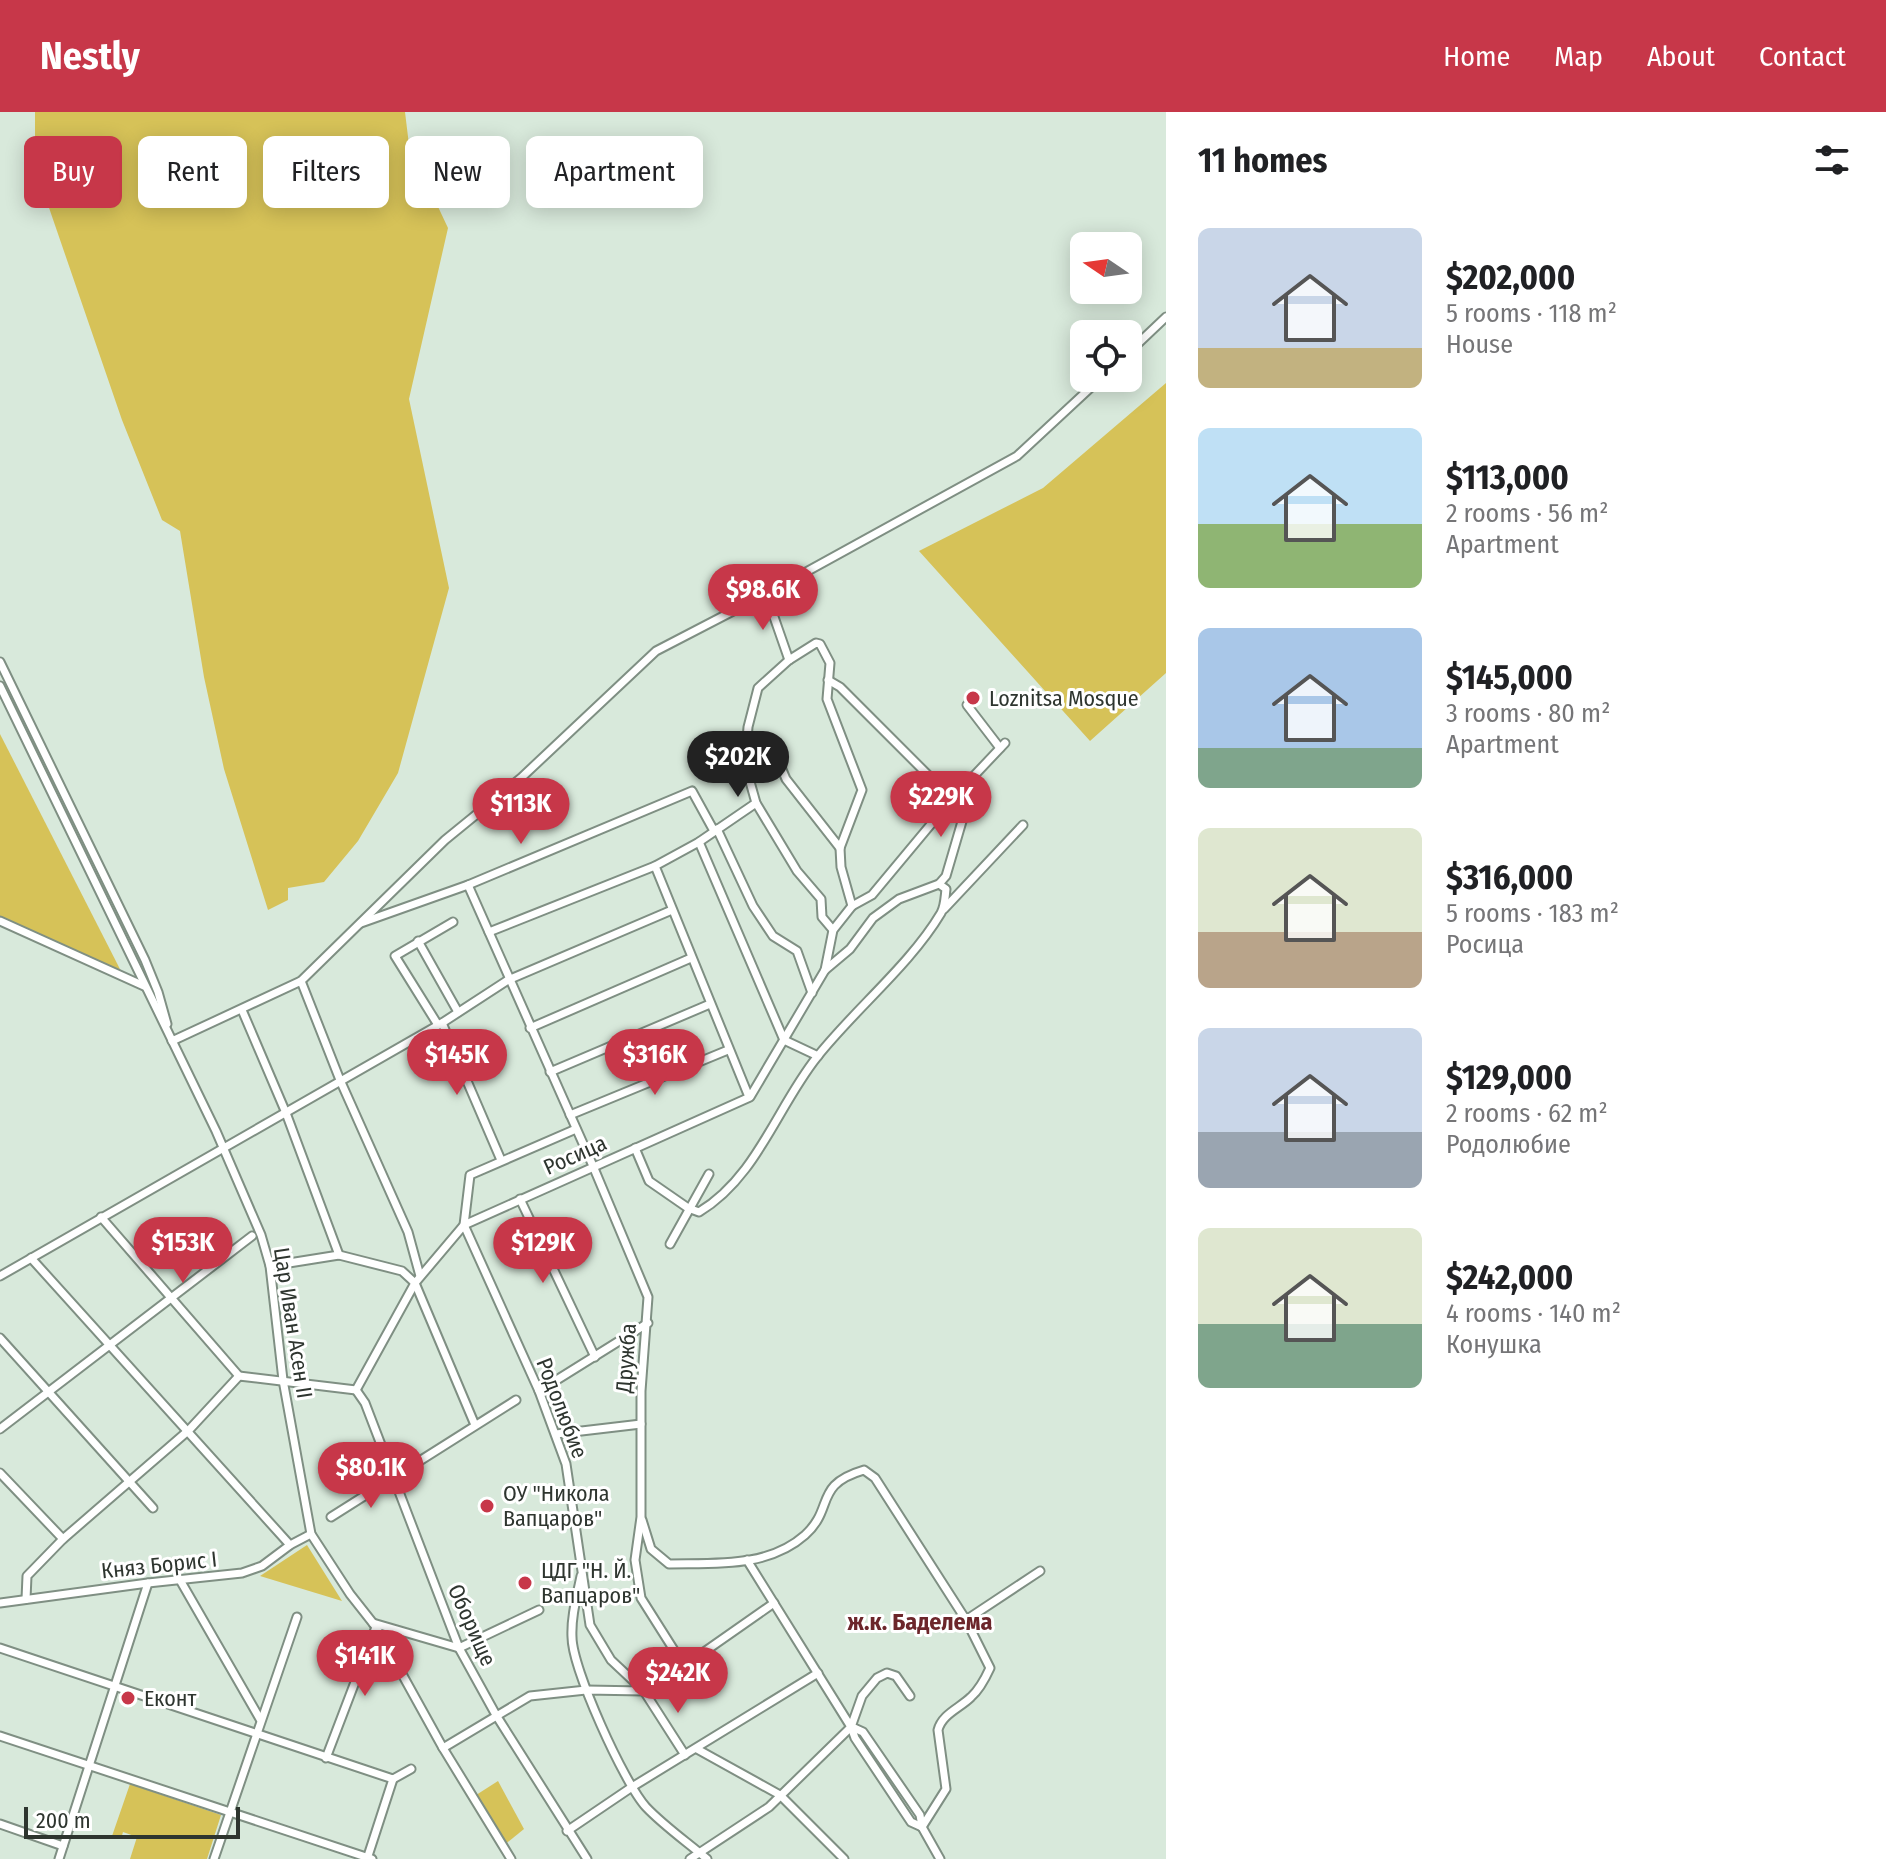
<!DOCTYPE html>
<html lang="en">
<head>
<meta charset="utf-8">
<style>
  :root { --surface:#fff; --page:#f6f6f6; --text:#202124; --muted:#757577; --accent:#c73749 }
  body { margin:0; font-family:"Fira Sans Condensed",sans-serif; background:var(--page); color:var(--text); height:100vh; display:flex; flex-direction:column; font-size:30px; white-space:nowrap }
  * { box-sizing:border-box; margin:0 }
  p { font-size:26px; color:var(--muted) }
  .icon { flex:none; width:44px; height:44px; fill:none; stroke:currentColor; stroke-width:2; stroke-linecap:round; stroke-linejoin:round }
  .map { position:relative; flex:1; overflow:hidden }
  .panel { display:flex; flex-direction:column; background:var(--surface); width:720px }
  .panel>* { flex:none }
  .top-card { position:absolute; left:24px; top:24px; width:760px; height:72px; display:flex; gap:16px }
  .needle { width:52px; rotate:283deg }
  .buttons { position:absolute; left:1070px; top:120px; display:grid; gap:16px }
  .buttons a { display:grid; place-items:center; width:72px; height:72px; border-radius:12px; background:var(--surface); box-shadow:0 4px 20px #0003; font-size:40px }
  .scale { position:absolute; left:24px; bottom:20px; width:216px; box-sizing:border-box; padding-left:8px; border:4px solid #2e352f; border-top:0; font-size:22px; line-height:28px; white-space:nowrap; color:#2e352f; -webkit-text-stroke:6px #fff; paint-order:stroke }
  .price { position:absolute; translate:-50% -68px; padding:0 18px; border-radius:28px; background:var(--accent); color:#fff; font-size:26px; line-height:52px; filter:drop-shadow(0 2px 4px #0008) }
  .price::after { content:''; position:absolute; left:50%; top:48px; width:24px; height:18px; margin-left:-12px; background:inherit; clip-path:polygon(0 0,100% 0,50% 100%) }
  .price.current { background:#222; color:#fff }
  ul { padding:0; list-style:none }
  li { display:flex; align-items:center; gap:24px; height:200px; padding:0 32px }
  li span { display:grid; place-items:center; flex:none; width:224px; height:160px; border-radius:12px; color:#555 }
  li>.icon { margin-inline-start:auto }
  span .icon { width:96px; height:96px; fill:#fffc; stroke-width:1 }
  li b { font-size:34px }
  h2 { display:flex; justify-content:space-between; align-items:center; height:96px; padding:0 32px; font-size:34px }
  .tag { padding:0 28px; border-radius:12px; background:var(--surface); box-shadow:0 4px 20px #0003; font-size:28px; line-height:72px }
  .tag.current { background:var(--accent); color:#fff }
  header { display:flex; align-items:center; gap:48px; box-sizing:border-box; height:112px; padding:0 40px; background:var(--accent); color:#fff }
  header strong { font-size:38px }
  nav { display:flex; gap:44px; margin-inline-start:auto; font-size:28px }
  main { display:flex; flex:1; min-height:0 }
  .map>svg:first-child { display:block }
</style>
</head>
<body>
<header>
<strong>Nestly</strong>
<nav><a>Home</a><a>Map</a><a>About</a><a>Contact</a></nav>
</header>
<main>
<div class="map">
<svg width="1166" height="1747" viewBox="0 0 1166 1747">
  <rect width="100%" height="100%" fill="#d8e9db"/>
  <!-- green -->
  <g fill="#d6c258">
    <path d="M 35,0 L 405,0 L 409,33 L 448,116 L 409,287 L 449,476 L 398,661 L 358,729 L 324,770 L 288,776 L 288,788 L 268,798 L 224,657 L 204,565 L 180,419 L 162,408 L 122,308 L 35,55 Z"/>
    <path d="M 1166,271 L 1166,561 L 1090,629 L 919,439 L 1043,376 Z"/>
    <path d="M 0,622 L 124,865 L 0,807 Z"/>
    <path d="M 307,1433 L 342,1489 L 260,1464 Z"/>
    <path d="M 498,1669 L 524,1717 L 503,1734 L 473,1685 Z"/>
    <path d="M 130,1672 L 221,1703 L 207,1747 L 130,1747 L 137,1725 L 123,1720 L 121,1727 L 112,1724 Z"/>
  </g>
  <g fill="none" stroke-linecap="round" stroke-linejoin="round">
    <!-- minor casing -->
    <g stroke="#7f8f83" stroke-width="11">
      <g id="minor">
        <path d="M 1128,241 L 1166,205"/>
        <path d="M 766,482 L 789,548"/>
        <path d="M 0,550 L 145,848 L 158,880 L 167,912"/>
        <path d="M 828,568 L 840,575 L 952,687"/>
        <path d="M 0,574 L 216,1019 L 261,1123 L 270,1154 L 283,1268 L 311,1422 L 350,1482 L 376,1515 L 443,1636 L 511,1747"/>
        <path d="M 967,593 L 1000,636"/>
        <path d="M 745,647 L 770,639 L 775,641 L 786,667 L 840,736"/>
        <path d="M 717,717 L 753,794 L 773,824 L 797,839 L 812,881"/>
        <path d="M 699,730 L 784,928 L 818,944"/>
        <path d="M 655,754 L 749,985"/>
        <path d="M 468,773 L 593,1054 L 648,1185 L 641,1279 L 641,1405 L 635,1448 L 641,1486 L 684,1554"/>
        <path d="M 944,797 L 1023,713"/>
        <path d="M 0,809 L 144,874"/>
        <path d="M 361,811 L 468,773 L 692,679 L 714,719"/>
        <path d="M 833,818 L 822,805 L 821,787 L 797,759 L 756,691 L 745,652 L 748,615 L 758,576 L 789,548 L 816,531 L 820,532 L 830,551 L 827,587 L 862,678 L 840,736 L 841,755 L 852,794"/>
        <path d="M 489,820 L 655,754 L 699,730 L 756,691"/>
        <path d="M 418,829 L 458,900"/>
        <path d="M 825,858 L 850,837 L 873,806 L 899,787 L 939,772 L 946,764 L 963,706 L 955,684"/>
        <path d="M 301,869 L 340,968 L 408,1120 L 420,1164"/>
        <path d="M 242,898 L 286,1001 L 339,1143"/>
        <path d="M 442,911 L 501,1048"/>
        <path d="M 438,913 L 395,844 L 453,810"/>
        <path d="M 530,916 L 691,846"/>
        <path d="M 172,929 L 301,869 L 445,728 L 521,666 L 656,539 L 766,482 L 1017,344 L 1101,266"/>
        <path d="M 550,960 L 710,892"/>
        <path d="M 570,1003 L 728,938"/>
        <path d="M 576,1017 L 470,1063 L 464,1113 L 539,1279 L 566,1352 L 590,1513 L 611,1548 L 644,1579 L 685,1643"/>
        <path d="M 635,1036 L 649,1069 L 688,1096 L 699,1100 C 757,1065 777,995 817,945 C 855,897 910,853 941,801 C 945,794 945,785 946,777 L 939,772"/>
        <path d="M 520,1087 L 595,1245"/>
        <path d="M 101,1105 L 239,1264"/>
        <path d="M 670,1132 L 709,1062"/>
        <path d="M 31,1146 L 290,1433"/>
        <path d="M 270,1154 L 339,1143 L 402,1159 L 415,1171 L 475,1313"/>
        <path d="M 0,1164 L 442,911 L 508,868 L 672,798"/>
        <path d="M 0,1226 L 153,1396"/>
        <path d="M 356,1278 L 415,1171 L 464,1113 L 750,985 L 825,858 L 833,818 L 852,794 L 872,783 L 952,687 L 1005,631"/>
        <path d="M 356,1278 L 365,1291 L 459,1536 L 496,1603 L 587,1747"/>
        <path d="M 539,1279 L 648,1211"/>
        <path d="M 0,1317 L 252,1124"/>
        <path d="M 556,1322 L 641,1312"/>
        <path d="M 0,1361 L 63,1427"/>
        <path d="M 331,1405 L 516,1288"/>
        <path d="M 642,1408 L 651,1437 L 669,1452 C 715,1451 768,1456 805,1423 C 835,1396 813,1373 864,1358 L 875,1366 L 966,1508 L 990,1556 C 985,1567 980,1577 971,1585 C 960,1596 942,1602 938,1618 L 946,1677 L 922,1715"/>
        <path d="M 747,1448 L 851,1615 L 855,1626 L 911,1710 L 922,1715"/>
        <path d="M 581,1464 C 577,1484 571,1504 572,1525 C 572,1556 624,1671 646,1695 C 664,1714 687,1730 707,1747"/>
        <path d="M 180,1468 L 260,1607"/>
        <path d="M 26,1487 L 27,1464 L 63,1427 L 189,1318 L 239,1264 L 356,1278"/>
        <path d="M 0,1491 L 148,1471 L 242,1461 L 262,1454 L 290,1433 L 311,1422"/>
        <path d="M 966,1508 L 1040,1459"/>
        <path d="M 373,1511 L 459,1536 L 539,1498"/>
        <path d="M 0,1536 L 393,1667 L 411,1657"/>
        <path d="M 852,1615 L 863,1620 L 920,1703 L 922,1715 L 940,1747"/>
        <path d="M 0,1624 L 372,1747"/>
        <path d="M 443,1636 L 530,1584 L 586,1578 L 644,1579 L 684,1554 L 774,1491"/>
        <path d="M 697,1637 L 780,1683 L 844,1747"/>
        <path d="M 326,1646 L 376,1515"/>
        <path d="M 0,1712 L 63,1734"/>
        <path d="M 567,1719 L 632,1675 L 818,1561"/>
        <path d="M 59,1747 L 148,1471"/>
        <path d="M 214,1747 L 297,1505"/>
        <path d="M 367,1747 L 393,1667"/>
        <path d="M 690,1747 L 769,1695 L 851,1615 L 862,1584 L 877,1566 L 887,1561 L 896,1564 L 910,1584"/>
      </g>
    </g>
    <!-- minor -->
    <use href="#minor" stroke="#fff" stroke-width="7"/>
  </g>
  <!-- markers -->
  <g fill="#c73749" stroke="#fff" stroke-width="3">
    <circle cx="973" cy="586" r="8"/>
    <circle cx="487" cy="1394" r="8"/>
    <circle cx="525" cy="1471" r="8"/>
    <circle cx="128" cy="1586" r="8"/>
  </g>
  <g text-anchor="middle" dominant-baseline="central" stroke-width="6" stroke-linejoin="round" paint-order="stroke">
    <!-- poi labels -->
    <g font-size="22" fill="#2e352f" stroke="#fff" text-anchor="start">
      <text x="989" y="586">Loznitsa Mosque</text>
      <text x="503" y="1381">ОУ "Никола<tspan x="503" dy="25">Вапцаров"</tspan></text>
      <text x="541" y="1458">ЦДГ "Н. Й.<tspan x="541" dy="25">Вапцаров"</tspan></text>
      <text x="144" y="1586">Еконт</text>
    </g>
    <!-- street labels -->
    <g font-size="22" fill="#2e352f" stroke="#fff">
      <text transform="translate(575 1043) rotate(-24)">Росица</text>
      <text transform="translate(293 1211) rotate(81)">Цар Иван Асен II</text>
      <text transform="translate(626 1246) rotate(-86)">Дружба</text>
      <text transform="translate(562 1296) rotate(69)">Родолюбие</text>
      <text transform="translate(159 1453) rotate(-6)">Княз Борис I</text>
      <text transform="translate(472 1513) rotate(66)">Оборище</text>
    </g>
    <!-- neighbourhood labels -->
    <g font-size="24" font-weight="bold" fill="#6c262b" stroke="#fff">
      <text x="920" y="1510">ж.к. Баделема</text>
    </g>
  </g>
</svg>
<div class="buttons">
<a><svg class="needle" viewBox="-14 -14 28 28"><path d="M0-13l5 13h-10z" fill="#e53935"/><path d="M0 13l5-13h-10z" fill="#757577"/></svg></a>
<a><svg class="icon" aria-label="locate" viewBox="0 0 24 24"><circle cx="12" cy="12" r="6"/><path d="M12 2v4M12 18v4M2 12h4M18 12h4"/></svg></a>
</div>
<div class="scale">200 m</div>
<b class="price" style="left:763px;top:520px">$98.6K</b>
<b class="price current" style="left:738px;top:687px">$202K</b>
<b class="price" style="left:941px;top:727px">$229K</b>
<b class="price" style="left:521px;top:734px">$113K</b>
<b class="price" style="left:457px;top:985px">$145K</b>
<b class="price" style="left:655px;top:985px">$316K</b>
<b class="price" style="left:183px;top:1173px">$153K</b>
<b class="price" style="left:543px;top:1173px">$129K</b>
<b class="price" style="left:371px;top:1398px">$80.1K</b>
<b class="price" style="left:365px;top:1586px">$141K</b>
<b class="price" style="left:678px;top:1603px">$242K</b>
<div class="top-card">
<a class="tag current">Buy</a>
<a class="tag">Rent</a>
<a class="tag">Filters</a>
<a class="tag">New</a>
<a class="tag">Apartment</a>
</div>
</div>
<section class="panel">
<h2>11 homes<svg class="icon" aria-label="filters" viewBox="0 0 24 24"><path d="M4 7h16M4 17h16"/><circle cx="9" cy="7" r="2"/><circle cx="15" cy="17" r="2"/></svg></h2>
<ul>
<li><span style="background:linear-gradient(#c9d6e8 75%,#c2b280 0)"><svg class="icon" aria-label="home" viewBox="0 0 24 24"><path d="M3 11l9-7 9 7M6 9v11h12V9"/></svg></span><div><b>$202,000</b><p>5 rooms · 118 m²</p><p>House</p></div></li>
<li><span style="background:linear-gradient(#bfe0f5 60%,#8fb573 0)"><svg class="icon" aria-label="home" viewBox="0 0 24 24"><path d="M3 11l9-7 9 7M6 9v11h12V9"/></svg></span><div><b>$113,000</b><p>2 rooms · 56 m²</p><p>Apartment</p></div></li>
<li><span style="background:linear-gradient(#a9c7e8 75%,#7fa58c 0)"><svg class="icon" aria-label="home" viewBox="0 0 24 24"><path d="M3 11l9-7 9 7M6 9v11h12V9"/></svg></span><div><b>$145,000</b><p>3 rooms · 80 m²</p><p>Apartment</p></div></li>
<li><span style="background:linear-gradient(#dfe7d0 65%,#b9a48a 0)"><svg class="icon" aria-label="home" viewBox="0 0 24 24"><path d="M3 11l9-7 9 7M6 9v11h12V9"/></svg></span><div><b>$316,000</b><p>5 rooms · 183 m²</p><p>Росица</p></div></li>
<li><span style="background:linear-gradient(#c9d6e8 65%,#9aa5b1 0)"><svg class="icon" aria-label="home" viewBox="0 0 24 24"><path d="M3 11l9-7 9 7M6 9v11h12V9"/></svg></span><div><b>$129,000</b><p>2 rooms · 62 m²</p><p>Родолюбие</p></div></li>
<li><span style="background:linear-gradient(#dfe7d0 60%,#7fa58c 0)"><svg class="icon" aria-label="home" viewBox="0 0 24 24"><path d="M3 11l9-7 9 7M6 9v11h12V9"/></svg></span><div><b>$242,000</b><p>4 rooms · 140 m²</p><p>Конушка</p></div></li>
</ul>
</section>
</main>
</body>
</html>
